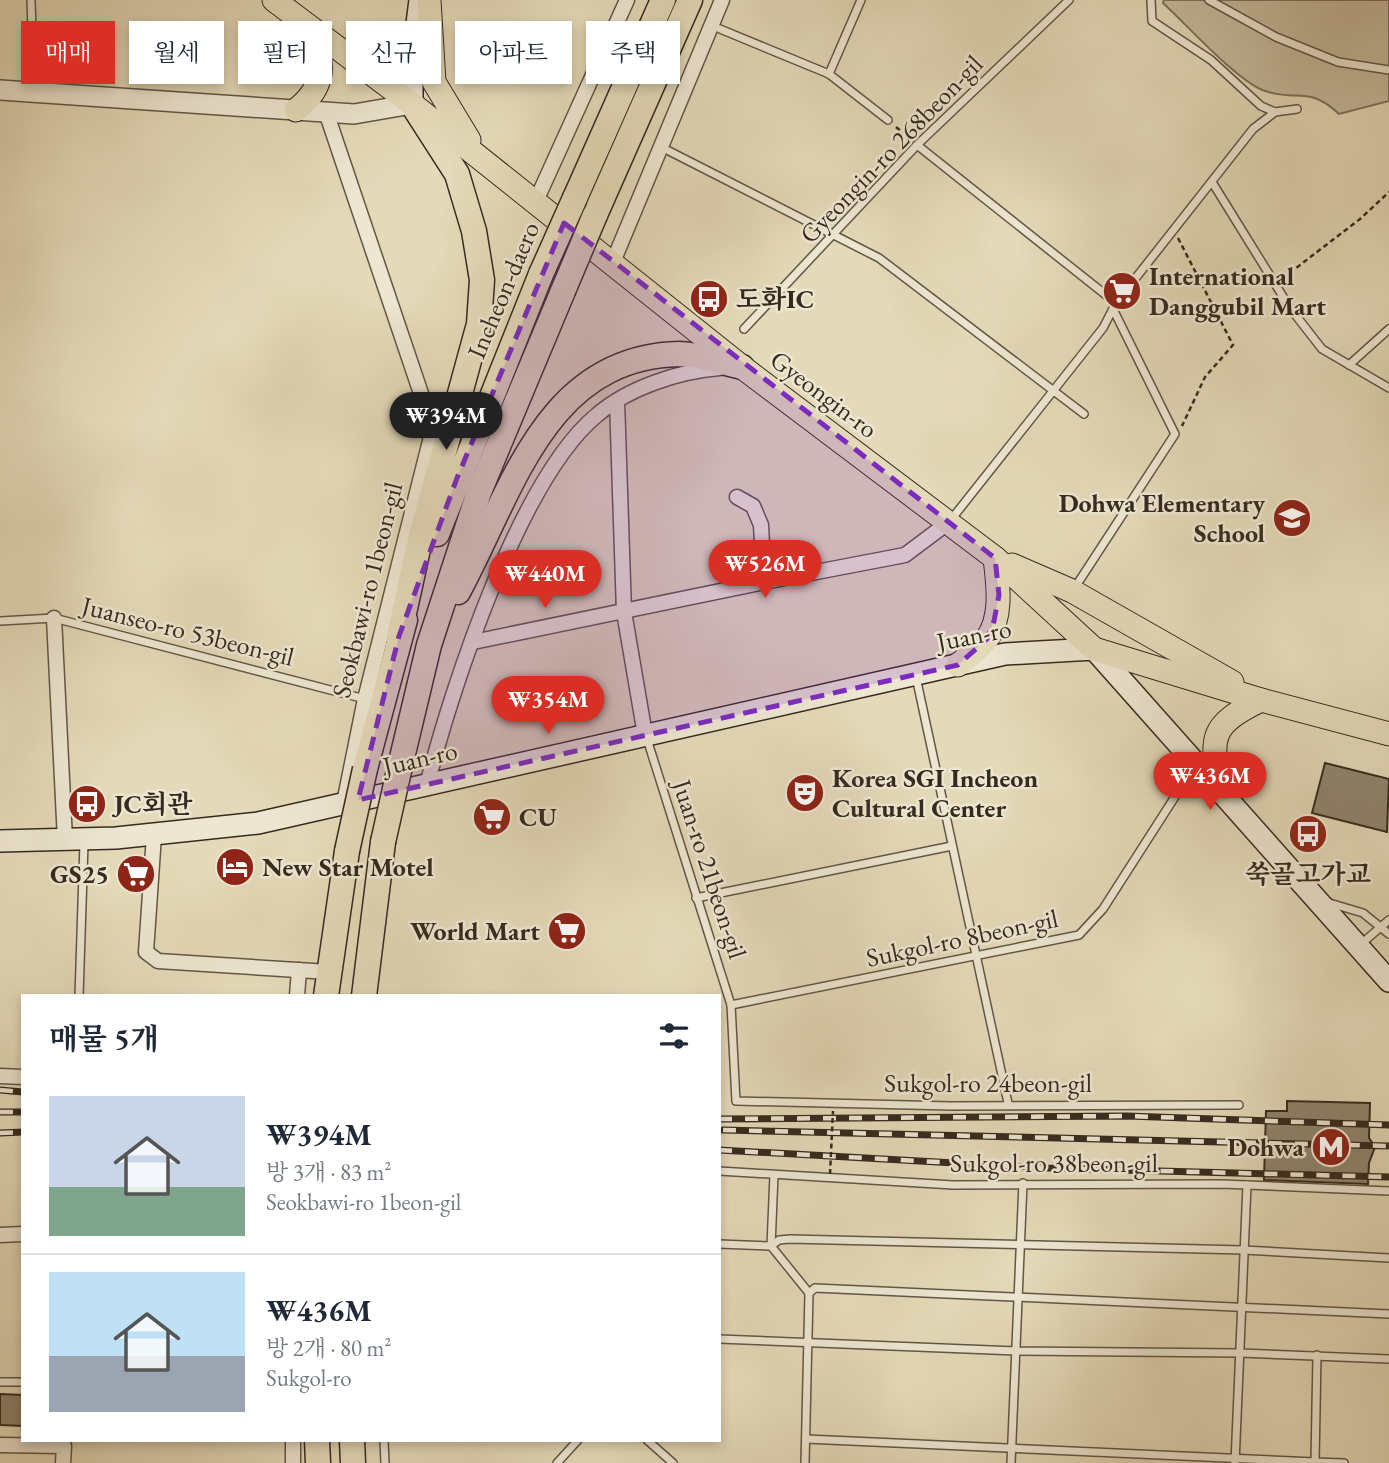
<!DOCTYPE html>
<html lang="ko">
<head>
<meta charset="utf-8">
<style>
  :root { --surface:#fff; --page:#f2f2f3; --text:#1f2937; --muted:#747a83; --line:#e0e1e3; --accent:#d93025 }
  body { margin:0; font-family:"EB Garamond","Noto Serif KR",serif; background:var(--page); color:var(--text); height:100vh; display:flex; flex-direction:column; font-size:26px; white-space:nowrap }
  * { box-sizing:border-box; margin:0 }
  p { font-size:23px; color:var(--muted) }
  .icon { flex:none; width:38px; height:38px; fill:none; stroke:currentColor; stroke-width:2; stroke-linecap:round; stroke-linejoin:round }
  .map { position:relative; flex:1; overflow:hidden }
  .sheet { position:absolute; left:21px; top:994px; width:700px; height:448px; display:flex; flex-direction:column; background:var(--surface); border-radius:0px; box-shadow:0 4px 10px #0003 }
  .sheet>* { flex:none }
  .guide { position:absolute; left:21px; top:21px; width:700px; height:63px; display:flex; gap:14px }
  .price { position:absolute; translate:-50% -60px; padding:0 16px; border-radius:24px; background:var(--accent); color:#fff; font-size:23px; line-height:46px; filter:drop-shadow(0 2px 4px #0008) }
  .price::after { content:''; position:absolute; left:50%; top:42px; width:21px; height:16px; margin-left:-10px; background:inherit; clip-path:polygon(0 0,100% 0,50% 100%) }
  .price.on { background:#222; color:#fff }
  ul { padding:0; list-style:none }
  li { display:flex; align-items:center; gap:21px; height:175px; padding:0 28px }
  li+li { border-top:2px solid var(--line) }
  li span { display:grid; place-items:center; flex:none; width:196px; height:140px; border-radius:0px; color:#555 }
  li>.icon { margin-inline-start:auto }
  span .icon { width:84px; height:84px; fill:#fffc; stroke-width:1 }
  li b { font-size:30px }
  h2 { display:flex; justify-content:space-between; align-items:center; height:84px; padding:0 28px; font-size:30px }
  .tag { padding:0 24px; border-radius:0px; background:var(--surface); box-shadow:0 4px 10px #0003; font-size:24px; line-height:63px }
  .tag.on { background:var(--accent); color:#fff }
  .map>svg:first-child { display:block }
</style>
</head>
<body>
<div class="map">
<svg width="1389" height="1463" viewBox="0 0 1389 1463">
  <rect width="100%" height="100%" fill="#e4d9b8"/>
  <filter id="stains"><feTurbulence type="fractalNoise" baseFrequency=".00286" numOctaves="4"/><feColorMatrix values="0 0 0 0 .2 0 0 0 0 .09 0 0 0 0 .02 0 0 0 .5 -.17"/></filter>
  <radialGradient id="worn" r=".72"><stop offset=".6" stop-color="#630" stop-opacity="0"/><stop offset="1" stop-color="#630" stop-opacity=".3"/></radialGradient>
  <!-- green -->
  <path fill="#c6bb9e" stroke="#7e725e" stroke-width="2" d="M 1164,0 L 1389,0 L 1389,101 L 1339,114 C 1308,85 1298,102 1265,91 C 1238,82 1186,24 1163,3 Z"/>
  <!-- building -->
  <g fill="#90856f" stroke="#362a1f" stroke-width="2">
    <path d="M 1325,763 L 1389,779 L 1387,832 L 1312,813 Z"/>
    <path d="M 1287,1101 L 1370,1103 L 1369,1138 L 1375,1147 L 1369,1163 L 1368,1184 L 1264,1180 L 1266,1111 L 1287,1111 Z"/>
    <path d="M 0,1394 L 23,1395 L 23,1426 L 0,1425 Z"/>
  </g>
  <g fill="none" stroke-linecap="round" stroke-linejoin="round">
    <!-- service casing -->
    <g stroke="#625645" stroke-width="10">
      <g id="service">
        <path d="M 31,0 L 34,91"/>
        <path d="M 1151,0 L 1152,21 L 1211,60 L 1261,106 L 1275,112 L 1297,109"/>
        <path d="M 1209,0 L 1276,37 L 1338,62 L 1389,70"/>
        <path d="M 720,29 L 829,74 L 888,120"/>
        <path d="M 829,74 L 861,0"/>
        <path d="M 917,145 L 1116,303"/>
        <path d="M 669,151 L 879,258 L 1084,414"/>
        <path d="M 1212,182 L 1290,308 L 1322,349 L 1389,388"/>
        <path d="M 744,329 L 917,145 L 1069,0"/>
        <path d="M 1349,365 L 1389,329"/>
        <path d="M 950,521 L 1103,328 L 1116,303 L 1253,129 L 1275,112"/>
        <path d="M 1074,589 L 1175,434 L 1113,309"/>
        <path d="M 0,621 L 54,618 L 365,699"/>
        <path d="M 916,677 L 1008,1103"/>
        <path d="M 647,739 L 731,1005 L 736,1101 L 951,1106 L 1239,1105"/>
        <path d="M 696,898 L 952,846"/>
        <path d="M 1326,902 L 1363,913 L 1389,934"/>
        <path d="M 1361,944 L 1389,920"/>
        <path d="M 79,996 L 84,843"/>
        <path d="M 731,1005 L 1079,935 L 1103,909 L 1194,767"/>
        <path d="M 719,1171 L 953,1185 L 1222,1184 L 1389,1191"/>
        <path d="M 774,1175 L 771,1246 L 809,1293 L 805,1463"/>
        <path d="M 719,1244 L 771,1246 L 779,1240 L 790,1239 L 1243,1250 L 1389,1258"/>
        <path d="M 809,1293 L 815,1288 L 1389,1314"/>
        <path d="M 719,1339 L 1016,1351 L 1240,1353 L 1389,1359"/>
        <path d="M 1317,1355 L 1315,1462 L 1344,1463"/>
        <path d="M 0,1382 L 23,1382"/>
        <path d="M 806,1439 L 1315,1462"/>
        <path d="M 384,1440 L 385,1463"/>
        <path d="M 647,1440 L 673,1463"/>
        <path d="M 557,1463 L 578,1440"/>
        <path d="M 1011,1463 L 1023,1183"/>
        <path d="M 1235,1463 L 1247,1185"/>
      </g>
    </g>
    <!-- minor casing -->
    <g stroke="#625645" stroke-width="17">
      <g id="minor">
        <path d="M 326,112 L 433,429 L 365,699 L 344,803"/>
        <path d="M 536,201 L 627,0"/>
        <path d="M 613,262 L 722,0"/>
        <path d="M 617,401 L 624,612 L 645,735"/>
        <path d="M 764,582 L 905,555 L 949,522"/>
        <path d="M 54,618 L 65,840"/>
        <path d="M 473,642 L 764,582 L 761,525 L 753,506 L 737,497"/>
        <path d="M 427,785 C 452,687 520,478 597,415 C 628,388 679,371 720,368"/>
        <path d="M 154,835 L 146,952 L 158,961 L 329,972"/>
        <path d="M 297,996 L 299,970"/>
        <path d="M 0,1076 L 23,1077"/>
        <path d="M 0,1235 L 23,1234"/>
        <path d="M 293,1440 L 293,1463"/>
        <path d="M 0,1445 L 64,1446 L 63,1463"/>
      </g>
    </g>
    <!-- tertiary casing -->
    <g stroke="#625645" stroke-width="22">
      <path id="tertiary" d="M 0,90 L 354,114 L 412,104"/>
    </g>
    <!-- secondary casing -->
    <g stroke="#362a1f" stroke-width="24">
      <g id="secondary">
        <path d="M 412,104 L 412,63 L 420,0"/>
        <path d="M 0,841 L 116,838 L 258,823 L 1005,654 L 1094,649 L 1389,981"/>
      </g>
    </g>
    <!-- primary casing -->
    <g stroke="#362a1f" stroke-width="25">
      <g id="primary">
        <path d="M 274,0 L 412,104 L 742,367 L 995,558 L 1094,649 L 1261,700 L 1389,734"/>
        <path d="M 429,0 L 434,82 L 469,140"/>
        <path d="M 296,110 C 328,85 325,60 307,27"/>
        <path d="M 1012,565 L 1072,591 L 1232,682"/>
        <path d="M 958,665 C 967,657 980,649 987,639 C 1003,616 998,584 995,558"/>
        <path d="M 1220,791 C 1211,737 1208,726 1261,700"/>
      </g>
    </g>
    <!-- trunk casing -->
    <g stroke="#362a1f" stroke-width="27">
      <g id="trunk">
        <path d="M 575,198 L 663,0"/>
        <path d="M 595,215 L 690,0"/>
        <path d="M 437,534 L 541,274"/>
        <path d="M 458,592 C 512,493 544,357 679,354 C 699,354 722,363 742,367"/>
        <path d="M 399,636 L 420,540 L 479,324 L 482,280 L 474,231 L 457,174 L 412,104"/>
        <path d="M 401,762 L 429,645 L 479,492 L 563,291"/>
        <path d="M 365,769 L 405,620"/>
        <path d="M 326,996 L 347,851"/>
        <path d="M 364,996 L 383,842"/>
        <path d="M 317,1440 L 318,1463"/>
        <path d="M 352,1440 L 353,1463"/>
      </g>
    </g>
    <!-- path -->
    <g stroke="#362a1f" stroke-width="2.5" stroke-dasharray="5 3.5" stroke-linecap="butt">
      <path d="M 896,127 L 910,139"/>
      <path d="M 1178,238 L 1233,345 L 1205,377 L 1182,426"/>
      <path d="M 1283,278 L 1360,219 L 1389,192"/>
    </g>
    <!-- service -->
    <use href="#service" stroke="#ede6d1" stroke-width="7"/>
    <!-- minor -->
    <use href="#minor" stroke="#ede6d1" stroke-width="14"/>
    <!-- tertiary -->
    <use href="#tertiary" stroke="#ede6d1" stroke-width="19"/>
    <!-- secondary -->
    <use href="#secondary" stroke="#ede6d1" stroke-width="21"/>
    <!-- primary -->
    <use href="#primary" stroke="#e4d9b8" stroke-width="23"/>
    <!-- trunk -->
    <use href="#trunk" stroke="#e4d9b8" stroke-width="24"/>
    <!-- rail casing -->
    <g stroke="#362a1f" stroke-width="7">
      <g id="rail">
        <path d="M 0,1090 L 23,1092"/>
        <path d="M 0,1112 L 23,1112"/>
        <path d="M 719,1119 L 1127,1116 L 1389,1125"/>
        <path d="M 723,1130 L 1389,1146"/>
        <path d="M 0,1133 L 23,1132"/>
        <path d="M 719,1150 L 1047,1168 L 1389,1177"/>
      </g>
    </g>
    <!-- rail -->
    <use href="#rail" stroke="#ede6d1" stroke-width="4.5" stroke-dasharray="13" stroke-linecap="butt"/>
    <!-- trunk-bridge casing -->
    <g stroke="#362a1f" stroke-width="27" stroke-linecap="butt">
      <g id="trunk-bridge">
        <path d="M 541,274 L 575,198"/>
        <path d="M 563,291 L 595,215"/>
        <path d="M 383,842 L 401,762"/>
        <path d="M 347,851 L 365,769"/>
      </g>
    </g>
    <!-- path-bridge -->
    <path stroke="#362a1f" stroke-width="2.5" stroke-dasharray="5 3.5" stroke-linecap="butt" d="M 830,1174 L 833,1111"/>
    <!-- trunk-bridge -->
    <use href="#trunk-bridge" stroke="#e4d9b8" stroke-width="24"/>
  </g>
  <!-- marked area -->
  <path fill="#7b2cbf" fill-opacity="0.2" stroke="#7b2cbf" stroke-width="5" stroke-dasharray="14 9" stroke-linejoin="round" d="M 564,223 L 995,558 L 999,595 L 994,621 L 987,639 L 958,665 L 358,800 L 399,636 L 457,478 Z"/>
  <!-- icons -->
  <defs>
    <g id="supermarket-disc" transform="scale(2.0125)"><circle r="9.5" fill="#8f2418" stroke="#ede6d1"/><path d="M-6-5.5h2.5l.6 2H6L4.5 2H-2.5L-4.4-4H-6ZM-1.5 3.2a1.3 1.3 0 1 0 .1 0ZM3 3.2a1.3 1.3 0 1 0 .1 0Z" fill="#fff"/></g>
    <g id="bus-disc" transform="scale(2.0125)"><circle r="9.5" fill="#8f2418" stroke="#ede6d1"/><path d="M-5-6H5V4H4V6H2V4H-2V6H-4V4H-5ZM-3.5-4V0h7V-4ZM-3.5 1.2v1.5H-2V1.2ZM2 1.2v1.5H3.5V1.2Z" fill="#fff"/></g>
    <g id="school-disc" transform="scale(2.0125)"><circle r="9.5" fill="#8f2418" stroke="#ede6d1"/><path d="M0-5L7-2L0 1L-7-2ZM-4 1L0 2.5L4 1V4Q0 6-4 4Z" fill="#fff"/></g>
    <g id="theatre-disc" transform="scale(2.0125)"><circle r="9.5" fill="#8f2418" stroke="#ede6d1"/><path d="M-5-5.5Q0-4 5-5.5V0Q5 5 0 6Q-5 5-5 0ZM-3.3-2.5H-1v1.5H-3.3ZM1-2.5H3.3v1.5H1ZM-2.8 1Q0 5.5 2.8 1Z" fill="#fff"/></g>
    <g id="hotel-disc" transform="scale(2.0125)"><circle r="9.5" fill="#8f2418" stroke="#ede6d1"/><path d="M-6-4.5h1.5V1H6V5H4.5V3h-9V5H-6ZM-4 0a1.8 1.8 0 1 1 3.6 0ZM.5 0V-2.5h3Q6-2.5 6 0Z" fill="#fff"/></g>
    <g id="metro-disc" transform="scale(2.0125)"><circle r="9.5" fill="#8f2418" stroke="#ede6d1"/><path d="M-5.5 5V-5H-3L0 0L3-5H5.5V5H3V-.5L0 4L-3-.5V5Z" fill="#fff"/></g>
  </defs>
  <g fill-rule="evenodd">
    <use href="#supermarket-disc" x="1122" y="291"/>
    <use href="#bus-disc" x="709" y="299"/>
    <use href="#school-disc" x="1292" y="518"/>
    <use href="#theatre-disc" x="805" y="793"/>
    <use href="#bus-disc" x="87" y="804"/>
    <use href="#supermarket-disc" x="492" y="817"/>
    <use href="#bus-disc" x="1308" y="834"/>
    <use href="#hotel-disc" x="235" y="867"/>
    <use href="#supermarket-disc" x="136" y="874"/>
    <use href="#supermarket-disc" x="567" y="931"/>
    <use href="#metro-disc" x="1331" y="1147"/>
  </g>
  <g text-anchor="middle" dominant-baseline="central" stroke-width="5" stroke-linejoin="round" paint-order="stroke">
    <!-- street labels -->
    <g font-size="26" fill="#362a1f" stroke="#ede6d1">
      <text transform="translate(891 149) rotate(-46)">Gyeongin-ro 268beon-gil</text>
      <text transform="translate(503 290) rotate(-67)">Incheon-daero</text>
      <text transform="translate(824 394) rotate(37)">Gyeongin-ro</text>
      <text transform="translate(367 590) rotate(-76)">Seokbawi-ro 1beon-gil</text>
      <text transform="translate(188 631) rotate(14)">Juanseo-ro 53beon-gil</text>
      <text transform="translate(974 635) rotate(-11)">Juan-ro</text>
      <text transform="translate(420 758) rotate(-13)">Juan-ro</text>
      <text transform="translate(710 869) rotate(72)">Juan-ro 21beon-gil</text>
      <text transform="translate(962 938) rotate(-12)">Sukgol-ro 8beon-gil</text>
      <text x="988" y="1083">Sukgol-ro 24beon-gil</text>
      <text x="1054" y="1163">Sukgol-ro 38beon-gil</text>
    </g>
    <!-- poi labels -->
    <g font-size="26" font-weight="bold" fill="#362a1f" stroke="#ede6d1" text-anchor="start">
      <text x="1149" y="276">International<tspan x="1149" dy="30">Danggubil Mart</tspan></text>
      <text x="736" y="299">도화IC</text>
      <text x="1265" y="503" text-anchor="end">Dohwa Elementary<tspan x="1265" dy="30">School</tspan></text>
      <text x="832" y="778">Korea SGI Incheon<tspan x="832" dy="30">Cultural Center</tspan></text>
      <text x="114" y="804">JC회관</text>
      <text x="519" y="817">CU</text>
      <text x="262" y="867">New Star Motel</text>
      <text x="109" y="874" text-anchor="end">GS25</text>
      <text x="1308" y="874" text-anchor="middle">쑥골고가교</text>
      <text x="540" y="931" text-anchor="end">World Mart</text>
      <text x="1304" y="1147" text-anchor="end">Dohwa</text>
    </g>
  </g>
  <rect width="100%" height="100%" filter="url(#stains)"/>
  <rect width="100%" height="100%" fill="url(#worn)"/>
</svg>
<b class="price on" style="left:446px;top:452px">₩394M</b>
<b class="price" style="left:765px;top:600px">₩526M</b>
<b class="price" style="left:545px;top:610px">₩440M</b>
<b class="price" style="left:548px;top:736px">₩354M</b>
<b class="price" style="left:1210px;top:812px">₩436M</b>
<div class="guide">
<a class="tag on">매매</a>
<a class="tag">월세</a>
<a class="tag">필터</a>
<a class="tag">신규</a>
<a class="tag">아파트</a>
<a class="tag">주택</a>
</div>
<section class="sheet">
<h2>매물 5개<svg class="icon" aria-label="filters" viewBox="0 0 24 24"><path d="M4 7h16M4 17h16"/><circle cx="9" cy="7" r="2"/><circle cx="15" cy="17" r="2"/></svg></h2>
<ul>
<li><span style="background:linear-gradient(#c9d6e8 65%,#7fa58c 0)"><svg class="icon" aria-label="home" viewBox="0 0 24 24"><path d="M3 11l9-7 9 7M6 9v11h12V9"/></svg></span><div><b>₩394M</b><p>방 3개 · 83 m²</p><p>Seokbawi-ro 1beon-gil</p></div></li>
<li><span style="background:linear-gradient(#bfe0f5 60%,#9aa5b1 0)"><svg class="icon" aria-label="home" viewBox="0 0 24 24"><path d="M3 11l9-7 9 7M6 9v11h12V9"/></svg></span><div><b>₩436M</b><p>방 2개 · 80 m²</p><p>Sukgol-ro</p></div></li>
</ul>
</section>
</div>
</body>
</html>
